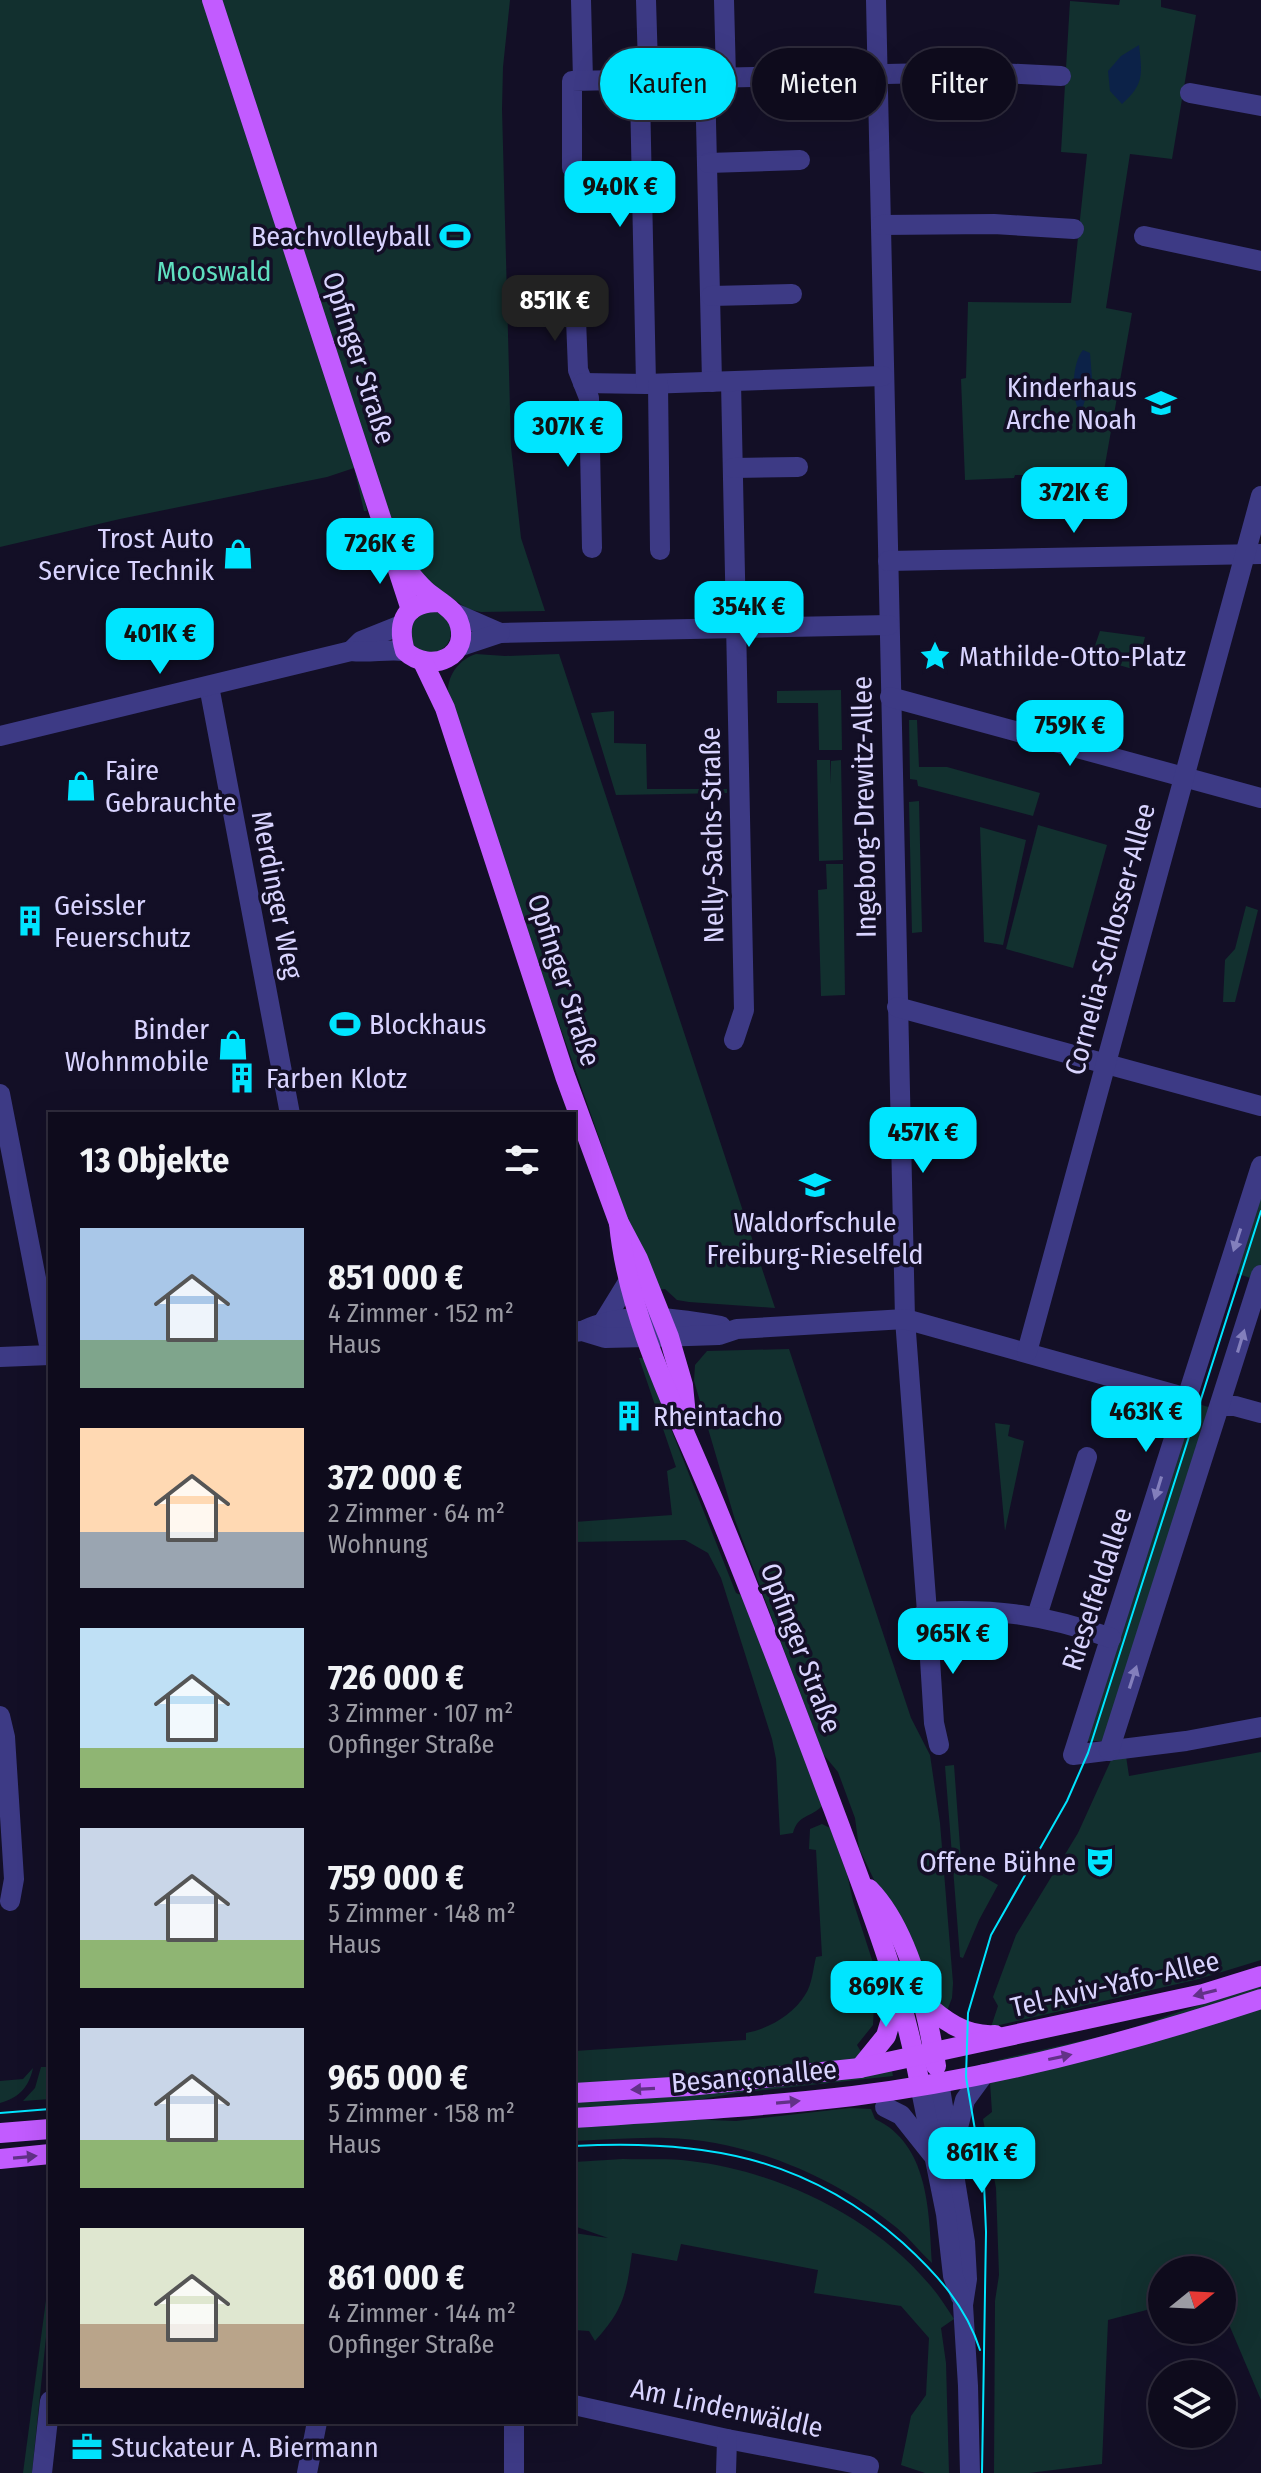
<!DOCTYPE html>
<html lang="de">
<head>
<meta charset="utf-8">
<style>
  :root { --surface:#0e0b1c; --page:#1c1929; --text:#f1f3f6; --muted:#9b9ba3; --line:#2e2b3b; --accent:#00e5ff }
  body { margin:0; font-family:"Fira Sans Condensed",sans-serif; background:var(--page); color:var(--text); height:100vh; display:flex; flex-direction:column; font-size:30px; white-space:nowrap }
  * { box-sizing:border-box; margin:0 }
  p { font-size:26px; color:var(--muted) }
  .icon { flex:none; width:44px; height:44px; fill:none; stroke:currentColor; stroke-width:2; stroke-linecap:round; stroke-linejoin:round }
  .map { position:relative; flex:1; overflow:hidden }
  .panel { position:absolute; left:48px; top:1112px; width:528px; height:1312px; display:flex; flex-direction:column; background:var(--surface); border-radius:0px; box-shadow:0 8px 32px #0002,0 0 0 2px var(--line) }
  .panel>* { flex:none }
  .banner { position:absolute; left:600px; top:48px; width:540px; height:72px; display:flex; gap:16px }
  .needle { width:52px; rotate:72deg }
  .buttons { position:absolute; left:1148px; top:2256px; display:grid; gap:16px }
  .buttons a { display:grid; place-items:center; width:88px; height:88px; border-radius:50%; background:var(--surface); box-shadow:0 8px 32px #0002,0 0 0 2px var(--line); font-size:40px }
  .price { position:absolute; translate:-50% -68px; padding:0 18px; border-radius:16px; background:var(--accent); color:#111; font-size:26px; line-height:52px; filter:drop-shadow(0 2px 4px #0008) }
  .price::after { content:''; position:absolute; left:50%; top:48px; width:24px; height:18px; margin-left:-12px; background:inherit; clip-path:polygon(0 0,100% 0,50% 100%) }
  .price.selected { background:#222; color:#fff }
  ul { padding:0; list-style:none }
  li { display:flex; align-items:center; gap:24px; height:200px; padding:0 32px }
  li span { display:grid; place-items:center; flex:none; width:224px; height:160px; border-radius:0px; color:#555 }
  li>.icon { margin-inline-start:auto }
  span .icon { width:96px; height:96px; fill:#fffc; stroke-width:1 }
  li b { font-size:34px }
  h2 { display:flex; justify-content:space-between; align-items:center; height:96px; padding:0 32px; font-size:34px }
  .tag { padding:0 28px; border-radius:36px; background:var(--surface); box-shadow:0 8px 32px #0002,0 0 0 2px var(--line); font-size:28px; line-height:72px }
  .tag.selected { background:var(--accent); color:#111 }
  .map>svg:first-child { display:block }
</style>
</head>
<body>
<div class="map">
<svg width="1261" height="2473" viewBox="0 0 1261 2473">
  <rect width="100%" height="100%" fill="#130f26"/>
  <!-- green -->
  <g fill="#12302f">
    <path d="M 0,0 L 510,0 L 503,67 L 502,109 L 511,447 L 521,538 L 545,611 L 481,612 L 468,609 L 426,581 L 408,563 L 370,463 L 359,473 L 367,511 L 364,511 L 354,468 L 327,477 L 120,519 L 0,547 Z"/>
    <path d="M 1120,0 L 1161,0 L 1161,7 L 1196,15 L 1172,159 L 1130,154 L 1106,308 L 1132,313 L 1103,476 L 1015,475 L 1014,478 L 965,480 L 961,379 L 966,378 L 968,302 L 1071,303 L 1087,154 L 1061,152 L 1070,1 L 1119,5 Z"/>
    <circle cx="430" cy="632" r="21"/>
    <path d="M 1100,631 L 1145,637 L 1136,670 L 1091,657 Z"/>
    <path d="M 476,654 L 505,656 L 559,654 L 775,1308 L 689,1302 L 677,1300 L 665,1289 L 658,1290 L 631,1229 L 526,929 L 448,691 C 448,674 460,659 476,654 Z"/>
    <path d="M 841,690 L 842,750 L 819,750 L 818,703 L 777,703 L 777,691 Z"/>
    <path d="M 614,711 L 614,743 L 646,744 L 647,789 L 727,789 L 727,793 L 616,795 L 591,713 Z"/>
    <path d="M 909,720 L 917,720 L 919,767 L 947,767 L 1040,793 L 1033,816 L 918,786 L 917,780 L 910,779 Z"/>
    <path d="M 817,760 L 830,760 L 831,784 L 831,761 L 841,760 L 843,860 L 819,861 Z"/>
    <path d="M 919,801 L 922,932 L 912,933 L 909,802 Z"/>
    <path d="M 1038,825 L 1107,845 L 1073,968 L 1006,949 Z"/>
    <path d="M 980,827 L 1026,840 L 1003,945 L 984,942 Z"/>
    <path d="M 826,864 L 843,864 L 845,995 L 821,996 L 818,890 L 827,889 Z"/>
    <path d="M 1246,906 L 1258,910 L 1235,1002 L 1223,1002 L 1225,960 L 1235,949 Z"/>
    <path d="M 1261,1184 L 1261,1264 L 1256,1280 L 1233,1272 Z"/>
    <path d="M 789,1349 L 911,1718 L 930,1755 L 940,1823 L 953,1983 L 952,1998 L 945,2016 L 933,2005 L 859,1848 L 855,1818 L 838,1772 L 823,1754 L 735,1520 L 694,1381 L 695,1365 L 707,1351 Z"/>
    <path d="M 639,1358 L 643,1358 L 736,1593 L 748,1598 L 822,1806 C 811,1818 798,1814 793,1833 L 780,1835 L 776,1759 L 772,1739 L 721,1578 L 708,1553 L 685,1540 L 574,1542 L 574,1522 L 672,1515 L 667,1471 L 676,1467 Z"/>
    <path d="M 1192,1402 L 1215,1409 L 1103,1741 L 1084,1741 Z"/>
    <path d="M 995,1423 L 1010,1425 L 1008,1436 L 1024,1441 L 1005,1531 Z"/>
    <path d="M 1261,1752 L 1261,1960 L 1199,1979 L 991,2027 L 998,2006 L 993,1997 L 1016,1935 L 1078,1833 L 1112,1758 L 1126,1756 L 1129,1776 Z"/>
    <path d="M 954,1765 L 962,1873 L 966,1870 L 970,1860 L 975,1854 L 977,1873 L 998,1885 L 979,1920 L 963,1958 L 960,1957 L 945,1766 Z"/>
    <path d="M 822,1824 L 830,1828 L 847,1874 L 853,1901 L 885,2000 L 874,2004 L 873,2025 L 857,2045 L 863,2055 L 853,2060 L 774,2071 L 574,2086 L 574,2051 L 746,2040 L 746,2033 C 768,2029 793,2015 805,1995 C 812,1985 813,1969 816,1957 L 822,1956 L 816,1850 L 809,1849 L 810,1829 Z"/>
    <path d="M 1261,1984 L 1261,1992 L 1195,2014 L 989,2065 L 989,2062 L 1120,2032 Z"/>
    <path d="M 1261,2005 L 1261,2400 L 1222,2308 L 1222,2270 L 1162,2270 L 1162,2306 L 1108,2320 L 1102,2464 L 1029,2473 L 994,2473 L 995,2301 L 999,2275 L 996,2188 L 983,2119 L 992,2112 L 990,2083 Z"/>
    <path d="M 41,2067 L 50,2067 L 50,2099 L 23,2101 L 35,2088 Z"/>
    <path d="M 33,2068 C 29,2087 19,2098 0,2103 L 0,2081 L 23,2079 Z"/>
    <path d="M 892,2071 L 893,2076 L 736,2093 L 670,2105 L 574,2110 L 574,2100 Z"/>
    <path d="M 850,2108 L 871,2109 L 875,2119 C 929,2144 929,2212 932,2263 C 920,2252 910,2239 897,2228 C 834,2176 748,2140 666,2138 C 636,2137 605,2140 574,2141 L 574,2125 L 683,2119 L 736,2121 Z"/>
    <path d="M 623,2159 C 645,2160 668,2158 690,2161 C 777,2171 872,2216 929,2284 C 939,2295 946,2307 954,2319 L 941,2328 L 946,2363 L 949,2473 L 925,2473 L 901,2465 L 911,2416 L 926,2395 L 929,2338 L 901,2306 L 814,2293 L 818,2270 L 681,2244 L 677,2261 L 632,2253 C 626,2294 624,2309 595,2341 L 589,2331 L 574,2330 L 574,2233 L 608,2238 L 574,2226 L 574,2162 Z"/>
    <path d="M 46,2300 L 49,2308 L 32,2473 L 23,2473 Z"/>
  </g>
  <!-- water -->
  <g fill="#0c2248">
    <path d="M 1139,45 C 1142,73 1145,84 1122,104 L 1110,91 L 1108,71 L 1121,56 Z"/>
    <path d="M 1083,350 L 1090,353 L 1092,378 L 1081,413 C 1070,401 1072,362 1083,350 Z"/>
  </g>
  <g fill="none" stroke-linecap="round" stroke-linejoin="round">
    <!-- minor -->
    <g stroke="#3d3a85" stroke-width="20">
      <path d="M 581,0 L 583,80"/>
      <path d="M 724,0 L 726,77"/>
      <path d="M 876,0 L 905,1319 L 927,1612 L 911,1623"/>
      <path d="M 705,78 L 712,382"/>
      <path d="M 1190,93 L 1261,106"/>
      <path d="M 708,163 L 800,160"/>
      <path d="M 572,168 L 572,81 L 977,72 L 1061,76"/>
      <path d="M 881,225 L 994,224 L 1074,229"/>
      <path d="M 1144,236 L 1261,261"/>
      <path d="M 575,294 L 578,370 L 589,398 L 592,548"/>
      <path d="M 711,296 L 792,294"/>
      <path d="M 731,382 L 744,1010 L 734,1040"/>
      <path d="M 583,383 L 646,384 L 883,376"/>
      <path d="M 646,384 L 640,94 L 648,66 L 646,0"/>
      <path d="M 658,384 L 660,550"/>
      <path d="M 733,468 L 798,467"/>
      <path d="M 888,561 L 1261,554"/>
      <path d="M 454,613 L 500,633 L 889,625"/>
      <path d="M 458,647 L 500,633"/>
      <path d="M 351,651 L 361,641 L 401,625"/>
      <path d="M 209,686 L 290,1114"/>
      <path d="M 890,697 L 1261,798"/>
      <path d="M 0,736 L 351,651 C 370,653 387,649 405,651"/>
      <path d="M 897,1007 L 1261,1106"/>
      <path d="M 0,1094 L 50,1350"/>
      <path d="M 1261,1166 L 1073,1755 L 1186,1741 L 1261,1727"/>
      <path d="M 604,1321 L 628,1282"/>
      <path d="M 582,1331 C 628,1310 673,1318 721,1326"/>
      <path d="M 574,1332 L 582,1331 L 605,1338 L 689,1336 L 719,1335 L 737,1329 L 905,1319 L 1187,1398"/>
      <path d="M 1027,1352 L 1261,496"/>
      <path d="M 0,1357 L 50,1355"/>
      <path d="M 1221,1406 L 1235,1406 L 1261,1413"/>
      <path d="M 1037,1616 L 1087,1457"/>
      <path d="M 0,1716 L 5,1737 L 14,1879 L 10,1901"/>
      <path d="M 939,1745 L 934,1723 L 927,1612 C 995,1608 1047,1615 1111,1638"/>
      <path d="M 1109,1751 L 1261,1275"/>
      <path d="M 939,2082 L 965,2242 L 967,2279 L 963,2305 L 968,2386 L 970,2473"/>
      <path d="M 920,2085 L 946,2214 L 953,2276 L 961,2297"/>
      <path d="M 885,2107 L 901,2115 L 932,2154"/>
      <path d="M 954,2143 L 965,2100 L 984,2074"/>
      <path d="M 574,2405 L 727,2439 L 869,2466 L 867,2473"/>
      <path d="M 42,2473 L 50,2401"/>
      <path d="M 307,2473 L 317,2422"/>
      <path d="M 514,2473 L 514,2422"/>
      <path d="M 726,2473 L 727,2439"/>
    </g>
    <!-- major -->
    <g stroke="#c25bff" stroke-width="20">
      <path d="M 212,0 L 411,610"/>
      <path d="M 400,561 C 408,571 416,582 425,590 C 436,600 452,607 458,620 C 473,656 431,675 405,651 C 396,621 406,602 439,602"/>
      <path d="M 423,662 L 445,708 L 565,1076 L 619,1223 L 638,1259 L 669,1337 L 683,1385 L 686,1416"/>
      <path d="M 619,1223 C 628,1322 682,1422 719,1514 C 759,1611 796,1710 833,1808 C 867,1899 903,1989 920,2085"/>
      <path d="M 869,1889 C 909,1930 927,2010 936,2066"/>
      <path d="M 922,2001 C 943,2020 965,2037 995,2035"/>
      <path d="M 860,2068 L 886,2036 L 899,1992"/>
      <path d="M 574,2093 L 689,2086 L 860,2068 L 1203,1994 L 1261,1976"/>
      <path d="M 574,2118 C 667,2112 760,2107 853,2096 C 992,2079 1128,2043 1261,1999"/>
      <path d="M 0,2133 L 50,2129"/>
      <path d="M 0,2159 L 50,2154"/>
    </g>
    <!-- tram -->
    <g stroke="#00e5ff" stroke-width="2">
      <path d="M 0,2113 L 50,2109"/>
      <path d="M 574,2146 C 701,2139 805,2156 903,2243 C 937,2274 966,2306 980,2350"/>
      <path d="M 982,2473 L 986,2232 L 984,2183 L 966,2077 L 968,2013 L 991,1935 L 1067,1801 L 1088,1753 L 1261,1211"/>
    </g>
  </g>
  <!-- one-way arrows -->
  <defs><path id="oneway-solid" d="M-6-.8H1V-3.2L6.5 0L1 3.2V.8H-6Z" transform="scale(2)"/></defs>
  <g fill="#837fbc">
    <use href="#oneway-solid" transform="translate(1237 1240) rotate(108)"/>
    <use href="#oneway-solid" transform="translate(1241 1341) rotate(-73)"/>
    <use href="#oneway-solid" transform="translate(1158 1488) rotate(107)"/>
    <use href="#oneway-solid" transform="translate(1133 1677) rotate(-72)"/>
  </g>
  <g fill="#623188">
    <use href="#oneway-solid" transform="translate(1205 1993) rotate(166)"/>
    <use href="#oneway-solid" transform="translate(1060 2057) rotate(-12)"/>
    <use href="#oneway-solid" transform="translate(643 2089) rotate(177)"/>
    <use href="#oneway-solid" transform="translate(788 2102) rotate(-5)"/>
    <use href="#oneway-solid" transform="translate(25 2157) rotate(-5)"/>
  </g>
  <!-- icons -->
  <defs>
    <g id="stadium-bare" transform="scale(2.4)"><path d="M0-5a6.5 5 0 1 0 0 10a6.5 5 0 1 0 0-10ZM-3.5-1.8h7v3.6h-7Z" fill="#00e5ff" stroke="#130f26" stroke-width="2.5" paint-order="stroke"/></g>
    <g id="school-bare" transform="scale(2.4)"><path d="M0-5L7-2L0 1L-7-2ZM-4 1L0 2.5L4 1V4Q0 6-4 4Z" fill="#00e5ff" stroke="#130f26" stroke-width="2.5" paint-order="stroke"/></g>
    <g id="shop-bare" transform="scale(2.4)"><path d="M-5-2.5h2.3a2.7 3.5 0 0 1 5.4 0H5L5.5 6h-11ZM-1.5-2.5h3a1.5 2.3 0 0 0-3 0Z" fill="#00e5ff" stroke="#130f26" stroke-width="2.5" paint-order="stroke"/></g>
    <g id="sight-bare" transform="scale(2.4)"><path d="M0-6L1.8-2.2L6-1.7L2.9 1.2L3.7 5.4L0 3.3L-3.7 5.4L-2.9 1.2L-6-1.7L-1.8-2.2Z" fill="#00e5ff" stroke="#130f26" stroke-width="2.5" paint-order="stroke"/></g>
    <g id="building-bare" transform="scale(2.4)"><path d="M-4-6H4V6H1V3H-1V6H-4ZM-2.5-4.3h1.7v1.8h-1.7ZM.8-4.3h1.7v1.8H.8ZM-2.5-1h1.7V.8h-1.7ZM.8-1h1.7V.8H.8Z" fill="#00e5ff" stroke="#130f26" stroke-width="2.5" paint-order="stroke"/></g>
    <g id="theatre-bare" transform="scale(2.4)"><path d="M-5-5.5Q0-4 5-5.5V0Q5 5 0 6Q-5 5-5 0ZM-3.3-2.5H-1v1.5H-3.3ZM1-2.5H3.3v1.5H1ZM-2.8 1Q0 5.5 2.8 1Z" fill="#00e5ff" stroke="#130f26" stroke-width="2.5" paint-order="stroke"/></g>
    <g id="office-bare" transform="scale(2.4)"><path d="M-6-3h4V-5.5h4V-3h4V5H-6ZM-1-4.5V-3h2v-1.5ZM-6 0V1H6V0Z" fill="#00e5ff" stroke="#130f26" stroke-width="2.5" paint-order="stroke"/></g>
  </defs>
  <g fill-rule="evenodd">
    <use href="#stadium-bare" x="455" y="236"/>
    <use href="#school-bare" x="1161" y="403"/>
    <use href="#shop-bare" x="238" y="554"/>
    <use href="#sight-bare" x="935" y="656"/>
    <use href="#shop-bare" x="81" y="786"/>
    <use href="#building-bare" x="30" y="921"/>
    <use href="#stadium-bare" x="345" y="1024"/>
    <use href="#shop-bare" x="233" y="1045"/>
    <use href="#building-bare" x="242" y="1078"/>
    <use href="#school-bare" x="815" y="1185"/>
    <use href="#building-bare" x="629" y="1416"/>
    <use href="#theatre-bare" x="1100" y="1862"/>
    <use href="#office-bare" x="87" y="2447"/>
  </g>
  <g text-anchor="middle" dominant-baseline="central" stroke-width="7" stroke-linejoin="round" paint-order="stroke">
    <!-- poi labels -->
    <g font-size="28" fill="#d9d4ff" stroke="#130f26" text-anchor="start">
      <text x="431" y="236" text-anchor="end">Beachvolleyball</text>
      <text x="1137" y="387" text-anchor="end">Kinderhaus<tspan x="1137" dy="32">Arche Noah</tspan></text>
      <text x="214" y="538" text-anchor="end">Trost Auto<tspan x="214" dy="32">Service Technik</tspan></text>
      <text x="959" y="656">Mathilde-Otto-Platz</text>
      <text x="105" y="770">Faire<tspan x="105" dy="32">Gebrauchte</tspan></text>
      <text x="54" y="905">Geissler<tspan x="54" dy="32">Feuerschutz</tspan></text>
      <text x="369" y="1024">Blockhaus</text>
      <text x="209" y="1029" text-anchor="end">Binder<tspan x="209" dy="32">Wohnmobile</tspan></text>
      <text x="266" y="1078">Farben Klotz</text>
      <text x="815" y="1222" text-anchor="middle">Waldorfschule<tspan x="815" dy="32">Freiburg-Rieselfeld</tspan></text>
      <text x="653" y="1416">Rheintacho</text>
      <text x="1076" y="1862" text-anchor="end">Offene Bühne</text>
      <text x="111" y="2447">Stuckateur A. Biermann</text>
    </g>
    <!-- park labels -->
    <g font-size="28" fill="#5fe0c0" stroke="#130f26">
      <text x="214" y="271">Mooswald</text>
    </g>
    <!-- street labels -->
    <g font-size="28" fill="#d9d4ff" stroke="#130f26">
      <text transform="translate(359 358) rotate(72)">Opfinger Straße</text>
      <text transform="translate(864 807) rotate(-91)">Ingeborg-Drewitz-Allee</text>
      <text transform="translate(712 835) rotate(-91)">Nelly-Sachs-Straße</text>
      <text transform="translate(277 895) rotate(79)">Merdinger Weg</text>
      <text transform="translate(1110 939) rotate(-75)">Cornelia-Schlosser-Allee</text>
      <text transform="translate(564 980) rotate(72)">Opfinger Straße</text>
      <text transform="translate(1097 1589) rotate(-72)">Rieselfeldallee</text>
      <text transform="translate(801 1648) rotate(69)">Opfinger Straße</text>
      <text transform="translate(1115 1984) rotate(-13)">Tel-Aviv-Yafo-Allee</text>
      <text transform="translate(754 2076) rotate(-5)">Besançonallee</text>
      <text transform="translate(727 2408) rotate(12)">Am Lindenwäldle</text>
    </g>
  </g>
</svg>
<div class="buttons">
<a><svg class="needle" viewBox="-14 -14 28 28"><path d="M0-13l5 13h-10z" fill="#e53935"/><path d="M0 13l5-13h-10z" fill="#9b9ba3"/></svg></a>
<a><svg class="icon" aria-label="layers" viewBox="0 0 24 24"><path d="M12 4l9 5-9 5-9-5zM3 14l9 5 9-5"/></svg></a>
</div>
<b class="price" style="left:620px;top:229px">940K €</b>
<b class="price selected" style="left:555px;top:343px">851K €</b>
<b class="price" style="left:568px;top:469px">307K €</b>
<b class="price" style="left:1074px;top:535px">372K €</b>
<b class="price" style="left:380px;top:586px">726K €</b>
<b class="price" style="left:749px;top:649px">354K €</b>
<b class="price" style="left:160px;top:676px">401K €</b>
<b class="price" style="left:1070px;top:768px">759K €</b>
<b class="price" style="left:923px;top:1175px">457K €</b>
<b class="price" style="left:1146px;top:1454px">463K €</b>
<b class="price" style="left:953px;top:1676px">965K €</b>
<b class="price" style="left:886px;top:2029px">869K €</b>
<b class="price" style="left:982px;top:2195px">861K €</b>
<div class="banner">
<a class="tag selected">Kaufen</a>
<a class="tag">Mieten</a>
<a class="tag">Filter</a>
</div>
<section class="panel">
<h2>13 Objekte<svg class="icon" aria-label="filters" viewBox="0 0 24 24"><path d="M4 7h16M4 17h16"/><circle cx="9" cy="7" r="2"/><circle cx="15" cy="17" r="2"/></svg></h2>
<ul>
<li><span style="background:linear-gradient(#a9c7e8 70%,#7fa58c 0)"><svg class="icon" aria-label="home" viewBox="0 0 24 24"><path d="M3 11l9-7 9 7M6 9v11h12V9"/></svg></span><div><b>851 000 €</b><p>4 Zimmer · 152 m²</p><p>Haus</p></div></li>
<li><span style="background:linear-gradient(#ffd9b3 65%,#9aa5b1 0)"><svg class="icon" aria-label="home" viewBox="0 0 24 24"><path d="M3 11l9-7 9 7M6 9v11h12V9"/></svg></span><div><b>372 000 €</b><p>2 Zimmer · 64 m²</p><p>Wohnung</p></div></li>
<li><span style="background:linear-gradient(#bfe0f5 75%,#8fb573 0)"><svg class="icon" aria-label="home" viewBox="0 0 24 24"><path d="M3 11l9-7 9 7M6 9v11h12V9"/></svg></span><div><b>726 000 €</b><p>3 Zimmer · 107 m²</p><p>Opfinger Straße</p></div></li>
<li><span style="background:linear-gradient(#c9d6e8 70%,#8fb573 0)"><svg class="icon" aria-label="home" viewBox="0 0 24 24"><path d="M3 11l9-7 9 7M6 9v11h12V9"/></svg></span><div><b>759 000 €</b><p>5 Zimmer · 148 m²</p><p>Haus</p></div></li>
<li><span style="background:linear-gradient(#c9d6e8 70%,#8fb573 0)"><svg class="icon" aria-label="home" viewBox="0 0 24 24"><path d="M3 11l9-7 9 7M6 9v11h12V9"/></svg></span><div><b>965 000 €</b><p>5 Zimmer · 158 m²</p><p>Haus</p></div></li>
<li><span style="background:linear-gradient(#dfe7d0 60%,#b9a48a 0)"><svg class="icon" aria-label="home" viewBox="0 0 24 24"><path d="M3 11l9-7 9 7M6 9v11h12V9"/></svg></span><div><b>861 000 €</b><p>4 Zimmer · 144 m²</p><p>Opfinger Straße</p></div></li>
</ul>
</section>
</div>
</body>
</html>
